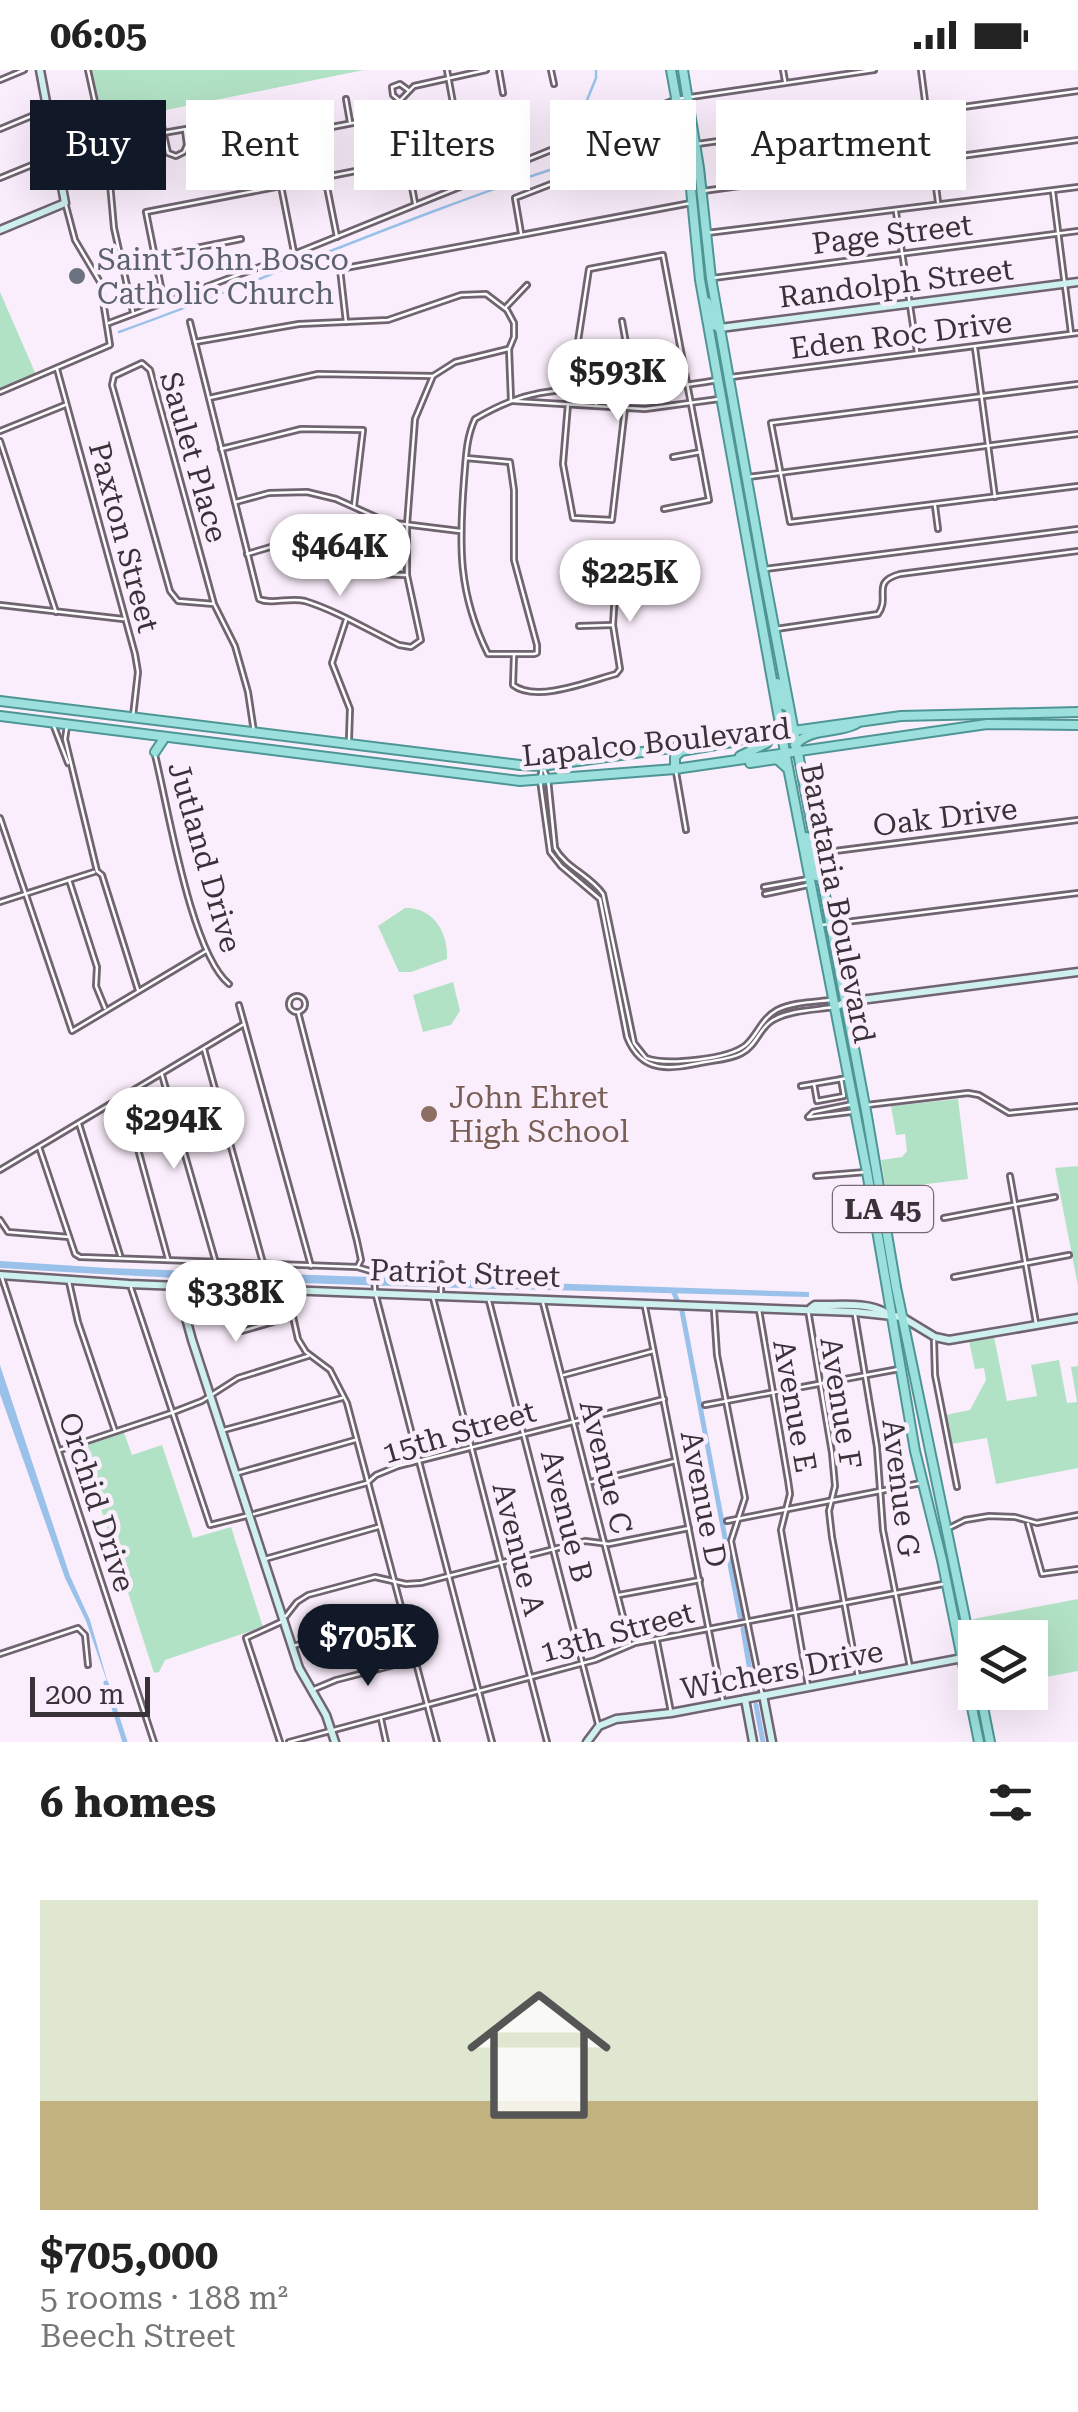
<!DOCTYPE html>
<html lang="en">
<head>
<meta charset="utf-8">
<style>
  :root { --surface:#fff; --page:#f6f6f6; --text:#222; --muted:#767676; --accent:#111827 }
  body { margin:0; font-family:"Roboto Serif",serif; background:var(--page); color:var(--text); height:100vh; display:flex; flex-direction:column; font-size:38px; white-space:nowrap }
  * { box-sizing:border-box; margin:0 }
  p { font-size:32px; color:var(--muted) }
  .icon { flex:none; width:55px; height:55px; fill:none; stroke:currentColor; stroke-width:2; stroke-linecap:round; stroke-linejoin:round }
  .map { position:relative; height:1672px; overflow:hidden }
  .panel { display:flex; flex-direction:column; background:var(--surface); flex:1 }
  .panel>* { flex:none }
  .top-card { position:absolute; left:30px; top:30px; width:1020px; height:90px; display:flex; gap:20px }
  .buttons { position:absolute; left:958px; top:1550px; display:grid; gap:20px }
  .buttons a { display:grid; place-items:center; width:90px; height:90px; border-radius:0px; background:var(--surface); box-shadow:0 10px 40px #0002; font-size:50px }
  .scale { position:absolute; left:30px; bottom:25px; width:120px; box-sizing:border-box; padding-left:10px; border:5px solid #393339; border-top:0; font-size:28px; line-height:35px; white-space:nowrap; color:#393339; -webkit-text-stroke:8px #fbeefc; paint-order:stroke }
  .price { position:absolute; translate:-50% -85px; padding:0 22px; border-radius:35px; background:#fff; color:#222; font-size:32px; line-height:65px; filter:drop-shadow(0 2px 5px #0008) }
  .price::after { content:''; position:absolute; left:50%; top:60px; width:30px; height:22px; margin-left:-15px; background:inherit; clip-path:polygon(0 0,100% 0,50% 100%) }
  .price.on { background:var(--accent); color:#fff }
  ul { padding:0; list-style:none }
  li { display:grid; align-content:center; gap:20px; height:530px; padding:0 40px }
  li span { display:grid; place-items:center; height:310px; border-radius:0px; color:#555 }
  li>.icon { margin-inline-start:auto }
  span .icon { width:180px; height:180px; fill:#fffc; stroke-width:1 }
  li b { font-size:42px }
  h2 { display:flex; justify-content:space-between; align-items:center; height:120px; padding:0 40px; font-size:42px }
  .pill { padding:0 35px; border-radius:0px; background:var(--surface); box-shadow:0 10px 40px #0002; font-size:35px; line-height:90px }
  .pill.on { background:var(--accent); color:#fff }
  .status { display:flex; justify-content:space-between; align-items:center; height:70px; padding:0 50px; background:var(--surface); direction:ltr }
  .status svg { height:28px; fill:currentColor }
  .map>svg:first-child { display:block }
</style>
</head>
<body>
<div class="status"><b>06:05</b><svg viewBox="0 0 49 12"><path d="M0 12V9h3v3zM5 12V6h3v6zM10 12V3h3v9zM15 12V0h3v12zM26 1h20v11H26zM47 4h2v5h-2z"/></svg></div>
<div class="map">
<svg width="1078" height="1672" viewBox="0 0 1078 1672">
  <rect width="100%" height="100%" fill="#fbeefc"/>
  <!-- green -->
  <g fill="#b2e2c6">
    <path d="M 92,0 L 364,0 L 102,53 Z"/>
    <path d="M 0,222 L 37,307 L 0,322 Z"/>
    <path d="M 405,838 C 434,837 448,863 447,889 L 411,902 L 399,902 L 378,856 Z"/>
    <path d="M 453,912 L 460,941 L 451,955 L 423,962 L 413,925 Z"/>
    <path d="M 958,1029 L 968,1109 L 886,1119 L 881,1090 L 902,1087 L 907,1081 L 905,1064 L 896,1065 L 891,1036 Z"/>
    <path d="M 1078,1096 L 1078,1216 L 1055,1098 Z"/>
    <path d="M 994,1267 L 1007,1331 L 1037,1326 L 1031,1295 L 1059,1290 L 1067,1333 L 1077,1332 L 1071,1297 L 1078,1296 L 1078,1398 L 996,1414 L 987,1368 L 951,1374 L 945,1345 L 970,1340 L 986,1310 L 984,1298 L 975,1299 L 969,1271 Z"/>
    <path d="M 123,1360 L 132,1385 L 162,1375 L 193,1468 L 231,1457 L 263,1557 L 165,1590 L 159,1602 L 154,1603 L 80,1374 Z"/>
    <path d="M 1078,1529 L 1078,1601 L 1030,1610 L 1030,1568 L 977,1567 L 973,1549 Z"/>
  </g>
  <!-- water -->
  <g fill="#9ac1ea">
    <path d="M 0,1191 L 108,1198 L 809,1222 L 809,1227 C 540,1219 269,1216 0,1198 Z"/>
    <path d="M 0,1295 L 70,1506 L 90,1550 L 109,1617 L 86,1551 L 65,1508 L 0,1324 Z"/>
  </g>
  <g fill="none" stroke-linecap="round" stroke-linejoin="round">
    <!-- stream -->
    <g stroke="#9ac1ea" stroke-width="2.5">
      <path d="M 574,62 L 596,8 L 596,0"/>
      <path d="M 119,262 C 270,208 416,143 568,94 L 576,88 L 575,79"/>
    </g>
    <!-- canal -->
    <g stroke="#9ac1ea" stroke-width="5">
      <path d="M 674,1223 L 682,1241 L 740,1547"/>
      <path d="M 743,1559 L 753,1619"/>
      <path d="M 106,1613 L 125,1672"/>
      <path d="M 756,1635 L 763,1672"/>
    </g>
    <!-- street casing -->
    <g stroke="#706470" stroke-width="8">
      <g id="street">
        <path d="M 88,0 L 108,91 L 114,158 L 133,242"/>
        <path d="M 447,0 L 453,33"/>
        <path d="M 499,0 L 503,23"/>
        <path d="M 551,0 L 554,14"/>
        <path d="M 783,0 L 785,11"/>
        <path d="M 921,0 L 938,132"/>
        <path d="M 0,10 L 24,0"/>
        <path d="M 346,29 L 350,52"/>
        <path d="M 295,38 L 300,62"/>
        <path d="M 159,42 L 168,83 L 176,86 L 184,82 L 187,75 L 185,60"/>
        <path d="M 392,42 L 401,47 L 408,42 L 405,35 L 393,25 L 392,17 L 400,14 L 408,20"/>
        <path d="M 232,53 L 236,47 L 245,46 L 247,51 L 239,72 L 245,78 L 253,69"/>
        <path d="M 0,59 L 46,40"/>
        <path d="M 163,63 L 221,53 L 234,55 L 254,68 L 269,69 L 379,48 L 390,41 L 414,16 L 486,0"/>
        <path d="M 498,74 L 502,98"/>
        <path d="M 697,74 L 1078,21"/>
        <path d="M 452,83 L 458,116"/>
        <path d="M 0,108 L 54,86"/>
        <path d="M 703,121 L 1078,70"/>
        <path d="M 1053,122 L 1071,263"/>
        <path d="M 896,142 L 917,282"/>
        <path d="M 521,163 L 515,128 L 564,109 L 598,102"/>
        <path d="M 707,163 L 1078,117"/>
        <path d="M 337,167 L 325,107 L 407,91 L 415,133"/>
        <path d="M 156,186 L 241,169"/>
        <path d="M 713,208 L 1078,161"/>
        <path d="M 164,232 L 146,142 L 281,116 L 294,182"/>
        <path d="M 506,237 L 527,215"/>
        <path d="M 622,251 L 634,318"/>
        <path d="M 190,252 L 259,529 C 272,535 289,527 305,531 C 337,541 368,560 399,575 L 411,577 L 421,570 L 407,505 L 407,455 L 415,349 L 433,306"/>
        <path d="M 346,252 L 340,199 L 691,133"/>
        <path d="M 109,253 L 294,184 L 677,29 L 874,0"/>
        <path d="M 195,272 L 299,254 L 388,250 L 461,225 L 486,224 L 507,240 L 514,253 L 514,267 L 509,279 L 511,330"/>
        <path d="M 975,278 L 995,427"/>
        <path d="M 57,299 L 135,584 L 138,602 L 133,646"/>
        <path d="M 731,307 L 1078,263"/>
        <path d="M 1078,314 L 771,353 L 790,452 L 1078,416"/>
        <path d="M 571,317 L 589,199 L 663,185 L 709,430 L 664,439"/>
        <path d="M 0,322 L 110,275 L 100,212 L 75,170 L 66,136"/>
        <path d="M 209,328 L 318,304 L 433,306 L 455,292 L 508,279"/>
        <path d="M 513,331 L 645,339 L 719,329"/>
        <path d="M 568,334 L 563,394 L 573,448 L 612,450 L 625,338"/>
        <path d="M 596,336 L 597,320"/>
        <path d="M 0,361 L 65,335"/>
        <path d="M 0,371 L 56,542"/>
        <path d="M 221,379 L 301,359 L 363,360 L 354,436"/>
        <path d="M 673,387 L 700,382"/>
        <path d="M 466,388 L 510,392 L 514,420 L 514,490 L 537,575 L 537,583 L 534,584 L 488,584 C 458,523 459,476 464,410 C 466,388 466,368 475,349 C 542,309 576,323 647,319 C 671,318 694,314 717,310"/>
        <path d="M 748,407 L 1078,364"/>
        <path d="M 236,432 L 269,423 L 307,422 L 336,429 L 387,452 L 460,461"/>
        <path d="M 935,436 L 938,459"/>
        <path d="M 247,484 L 274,476 L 294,474 L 316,478 L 376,504 L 405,505"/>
        <path d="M 765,499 L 1078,459"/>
        <path d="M 214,534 L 178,531 L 170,521 L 112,315 L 114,306 L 142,293 L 150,300 L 214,534 L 235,576 L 248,622 L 254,662"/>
        <path d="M 0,535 L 123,549"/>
        <path d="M 346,550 L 332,593 L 350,639 L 349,669"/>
        <path d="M 579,556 L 612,555"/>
        <path d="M 776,559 L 878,544 C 891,527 870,512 900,504 L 1078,481"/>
        <path d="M 514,585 L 513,615 C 536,633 590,611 616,604 L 620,599 L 613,555 L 616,507 L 571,500"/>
        <path d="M 53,654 L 68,693"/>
        <path d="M 67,656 L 65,669 L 97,801 L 102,805 L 138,920"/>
        <path d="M 155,685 C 168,737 191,883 229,914"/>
        <path d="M 542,697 L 540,710 L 550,782 L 561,796 L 600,829 L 627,967 C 642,1005 671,999 705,992 C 717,990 732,989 742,983 C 757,975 759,958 773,950 C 791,940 815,940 834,937"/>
        <path d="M 543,697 L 548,709 L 555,778 C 566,798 590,805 603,824 L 634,973 L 646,988 C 667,996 729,989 746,975 C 758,964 761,949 777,940 C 793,932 814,932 831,930"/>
        <path d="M 676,702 L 686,760"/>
        <path d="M 0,748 L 72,961 L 206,881"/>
        <path d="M 819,783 L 1078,750"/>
        <path d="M 69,810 L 97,897 L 96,916 L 105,938"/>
        <path d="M 764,817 L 808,809"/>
        <path d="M 765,824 L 808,815"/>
        <path d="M 0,832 L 94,802"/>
        <path d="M 822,855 L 1078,823"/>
        <circle cx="297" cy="934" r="8"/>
        <path d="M 239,935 L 311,1196"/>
        <path d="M 298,942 L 357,1171 L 361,1190 L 358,1196"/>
        <path d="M 204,979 L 263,1193"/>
        <path d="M 162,1005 L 216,1193"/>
        <path d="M 814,1014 L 817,1031 L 844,1026 L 841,1009"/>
        <path d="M 801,1016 L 848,1008"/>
        <path d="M 124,1028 L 168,1189"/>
        <path d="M 867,1035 L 968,1023 L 979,1025 L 1009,1043 L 1078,1036"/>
        <path d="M 808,1047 L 813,1042 L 853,1034"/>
        <path d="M 809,1047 L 850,1042"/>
        <path d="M 79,1054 L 120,1185"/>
        <path d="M 39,1077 L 75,1184 L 80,1187 L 357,1197 L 374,1202 L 375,1222 L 492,1672"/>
        <path d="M 0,1100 L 244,954"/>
        <path d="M 816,1106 L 866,1102"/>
        <path d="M 1010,1106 L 1036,1253"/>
        <path d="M 944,1148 L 1055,1127"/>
        <path d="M 0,1150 L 8,1162 L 69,1167"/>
        <path d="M 954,1207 L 1069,1185"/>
        <path d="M 2,1208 L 154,1672"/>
        <path d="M 69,1212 L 78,1252 L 115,1361"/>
        <path d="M 131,1218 L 210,1455 L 246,1446"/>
        <path d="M 232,1218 L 233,1196"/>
        <path d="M 225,1219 L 235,1255 L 242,1261 L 290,1247"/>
        <path d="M 287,1220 L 298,1269 L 306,1282 L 330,1300 L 347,1333 L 437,1672"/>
        <path d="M 441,1222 L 441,1194"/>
        <path d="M 433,1228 L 547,1672"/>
        <path d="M 489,1231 L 598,1654"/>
        <path d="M 543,1233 L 630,1574"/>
        <path d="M 645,1237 L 723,1632"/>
        <path d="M 714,1240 L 717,1285 L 745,1428 L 731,1471 L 762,1624"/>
        <path d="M 759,1240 L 788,1410 L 790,1424 L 781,1460 L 808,1616"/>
        <path d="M 808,1240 L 832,1383 L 835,1416 L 829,1441 L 832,1467 L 858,1607"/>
        <path d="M 855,1245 L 877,1377 L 883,1460 L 910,1597"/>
        <path d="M 934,1271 L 935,1305 L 957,1417"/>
        <path d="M 564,1305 L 653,1281"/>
        <path d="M 705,1335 L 899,1299"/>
        <path d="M 224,1360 L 342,1328"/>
        <path d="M 60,1380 L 171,1343 L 202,1331 L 238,1308 L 308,1286"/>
        <path d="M 238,1403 L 355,1370"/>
        <path d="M 591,1412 L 675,1391"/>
        <path d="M 254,1444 L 367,1413 L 376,1405 L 398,1396 L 664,1329"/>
        <path d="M 727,1451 L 921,1413"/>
        <path d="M 1028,1454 L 1042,1504 L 1078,1499"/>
        <path d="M 951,1457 L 965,1450 L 989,1446 L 1015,1447 L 1037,1453 L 1078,1445"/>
        <path d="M 265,1489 L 378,1457"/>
        <path d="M 619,1525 L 700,1510"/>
        <path d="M 286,1546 L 297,1532 L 308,1525 L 375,1507 L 406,1514 L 421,1513 L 585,1471 L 609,1474 L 689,1458"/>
        <path d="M 657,1571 L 671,1642"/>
        <path d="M 293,1576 L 401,1546"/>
        <path d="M 0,1584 L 78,1558 L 85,1565 L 88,1595"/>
        <path d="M 312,1620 L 336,1610 L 414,1590"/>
        <path d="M 381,1649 L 386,1672"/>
        <path d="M 280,1672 L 246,1568 L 281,1552"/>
        <path d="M 289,1672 L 595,1590 L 635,1573 L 943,1514"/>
      </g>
    </g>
    <!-- secondary casing -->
    <g stroke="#706470" stroke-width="11">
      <g id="secondary">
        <path d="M 0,160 L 65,133 L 40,0"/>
        <path d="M 720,258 L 1078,212"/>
        <path d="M 836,937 L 845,932 L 1078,902"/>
        <path d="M 0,1205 L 129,1214 L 855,1242 L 902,1247 L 935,1267 L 949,1270 L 1078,1248"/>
        <path d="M 181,1215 L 181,1230 L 192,1270 L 299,1598 L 326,1645 L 335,1672"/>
        <path d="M 811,1238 L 815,1235 C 836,1236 867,1231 886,1243"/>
        <path d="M 763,1625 L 772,1672"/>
        <path d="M 745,1629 L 753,1672"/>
        <path d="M 587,1672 L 599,1656 L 616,1649 L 671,1643 L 973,1586"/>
      </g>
    </g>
    <!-- primary casing -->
    <g stroke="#4e9695" stroke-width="12">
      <g id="primary">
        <path d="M 671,0 L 689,99 L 700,210 L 785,682 L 867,1102 L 915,1381 L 942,1490 L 979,1672"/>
        <path d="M 683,0 L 699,98 L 711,208 L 763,499 L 867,1046 L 896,1217 L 975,1596"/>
        <path d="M 707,232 L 714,255 L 720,258"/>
        <path d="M 777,613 L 783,635 L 789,637"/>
        <path d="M 0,631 L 520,695 L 542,696 L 901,646 L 1078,642"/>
        <path d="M 0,646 L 520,711 L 675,699 L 987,654 L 1078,655"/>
        <path d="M 795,675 C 811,657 836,664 856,654"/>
        <path d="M 155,682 L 165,667"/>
        <path d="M 740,686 L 767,673 L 756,668"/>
        <path d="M 750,693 L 777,689 L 787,698"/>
        <path d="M 675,699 L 675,687 L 681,681 L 738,671"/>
        <path d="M 806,767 L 816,806 L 822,807"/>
        <path d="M 980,1622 L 990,1672"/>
      </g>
    </g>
    <!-- street -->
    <use href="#street" stroke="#fff" stroke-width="2.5"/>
    <!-- secondary -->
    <use href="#secondary" stroke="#cef0ee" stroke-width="6"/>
    <!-- primary -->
    <use href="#primary" stroke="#9ce0dd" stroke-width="8"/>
  </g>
  <!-- markers -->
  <circle fill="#6b7280" stroke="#fbeefc" stroke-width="4" cx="77" cy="206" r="10"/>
  <circle fill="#8d6e63" stroke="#fbeefc" stroke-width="4" cx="429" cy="1044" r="10"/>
  <g text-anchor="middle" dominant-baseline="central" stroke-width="9" stroke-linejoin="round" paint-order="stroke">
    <!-- shield labels -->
    <rect fill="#fbeefc" stroke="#736b74" stroke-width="2.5" x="833" y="1116" width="100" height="46" rx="8"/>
    <g font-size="28" font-weight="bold" fill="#393339">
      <text x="883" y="1139">LA 45</text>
    </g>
    <!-- street labels -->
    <g font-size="30" fill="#393339" stroke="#fbeefc">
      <text transform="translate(892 164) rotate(-7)">Page Street</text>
      <text transform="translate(896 213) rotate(-7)">Randolph Street</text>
      <text transform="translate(901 265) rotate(-7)">Eden Roc Drive</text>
      <text transform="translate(194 387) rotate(74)">Saulet Place</text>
      <text transform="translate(124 467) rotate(75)">Paxton Street</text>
      <text transform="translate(656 672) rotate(-6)">Lapalco Boulevard</text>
      <text transform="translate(945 747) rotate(-7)">Oak Drive</text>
      <text transform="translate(205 787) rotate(74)">Jutland Drive</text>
      <text transform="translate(838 833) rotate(79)">Barataria Boulevard</text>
      <text transform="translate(465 1203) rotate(2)">Patriot Street</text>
      <text transform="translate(841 1333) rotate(81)">Avenue F</text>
      <text transform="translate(795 1336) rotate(80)">Avenue E</text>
      <text transform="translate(459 1362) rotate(-16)">15th Street</text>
      <text transform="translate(606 1397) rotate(76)">Avenue C</text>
      <text transform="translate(901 1418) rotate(83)">Avenue G</text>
      <text transform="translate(704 1429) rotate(79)">Avenue D</text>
      <text transform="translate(97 1432) rotate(72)">Orchid Drive</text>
      <text transform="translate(567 1446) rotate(76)">Avenue B</text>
      <text transform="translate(519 1479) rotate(76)">Avenue A</text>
      <text transform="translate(617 1562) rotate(-15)">13th Street</text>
      <text transform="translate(782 1600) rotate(-11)">Wichers Drive</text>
    </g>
    <!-- worship labels -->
    <g font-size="30" fill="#5b616d" stroke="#fbeefc" text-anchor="start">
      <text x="97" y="189">Saint John Bosco<tspan x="97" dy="34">Catholic Church</tspan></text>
    </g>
    <!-- education labels -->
    <g font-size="30" fill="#785e54" stroke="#fbeefc" text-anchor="start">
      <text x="449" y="1027">John Ehret<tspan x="449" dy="34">High School</tspan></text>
    </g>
  </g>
</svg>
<div class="buttons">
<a><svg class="icon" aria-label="layers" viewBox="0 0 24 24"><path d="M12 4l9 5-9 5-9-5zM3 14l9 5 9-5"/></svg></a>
</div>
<div class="scale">200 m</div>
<b class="price" style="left:618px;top:354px">$593K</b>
<b class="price" style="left:340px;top:529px">$464K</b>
<b class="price" style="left:630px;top:555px">$225K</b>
<b class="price" style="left:174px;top:1102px">$294K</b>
<b class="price" style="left:236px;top:1275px">$338K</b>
<b class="price on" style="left:368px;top:1619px">$705K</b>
<div class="top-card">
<a class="pill on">Buy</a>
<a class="pill">Rent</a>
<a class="pill">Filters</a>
<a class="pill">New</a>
<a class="pill">Apartment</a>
</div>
</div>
<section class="panel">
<h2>6 homes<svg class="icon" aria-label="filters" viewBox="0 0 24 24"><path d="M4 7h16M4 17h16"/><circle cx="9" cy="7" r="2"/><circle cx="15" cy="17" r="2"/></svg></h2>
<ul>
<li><span style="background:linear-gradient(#dfe7d0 65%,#c2b280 0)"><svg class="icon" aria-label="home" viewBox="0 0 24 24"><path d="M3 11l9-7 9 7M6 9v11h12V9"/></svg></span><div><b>$705,000</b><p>5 rooms · 188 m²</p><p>Beech Street</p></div></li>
</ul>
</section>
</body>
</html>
